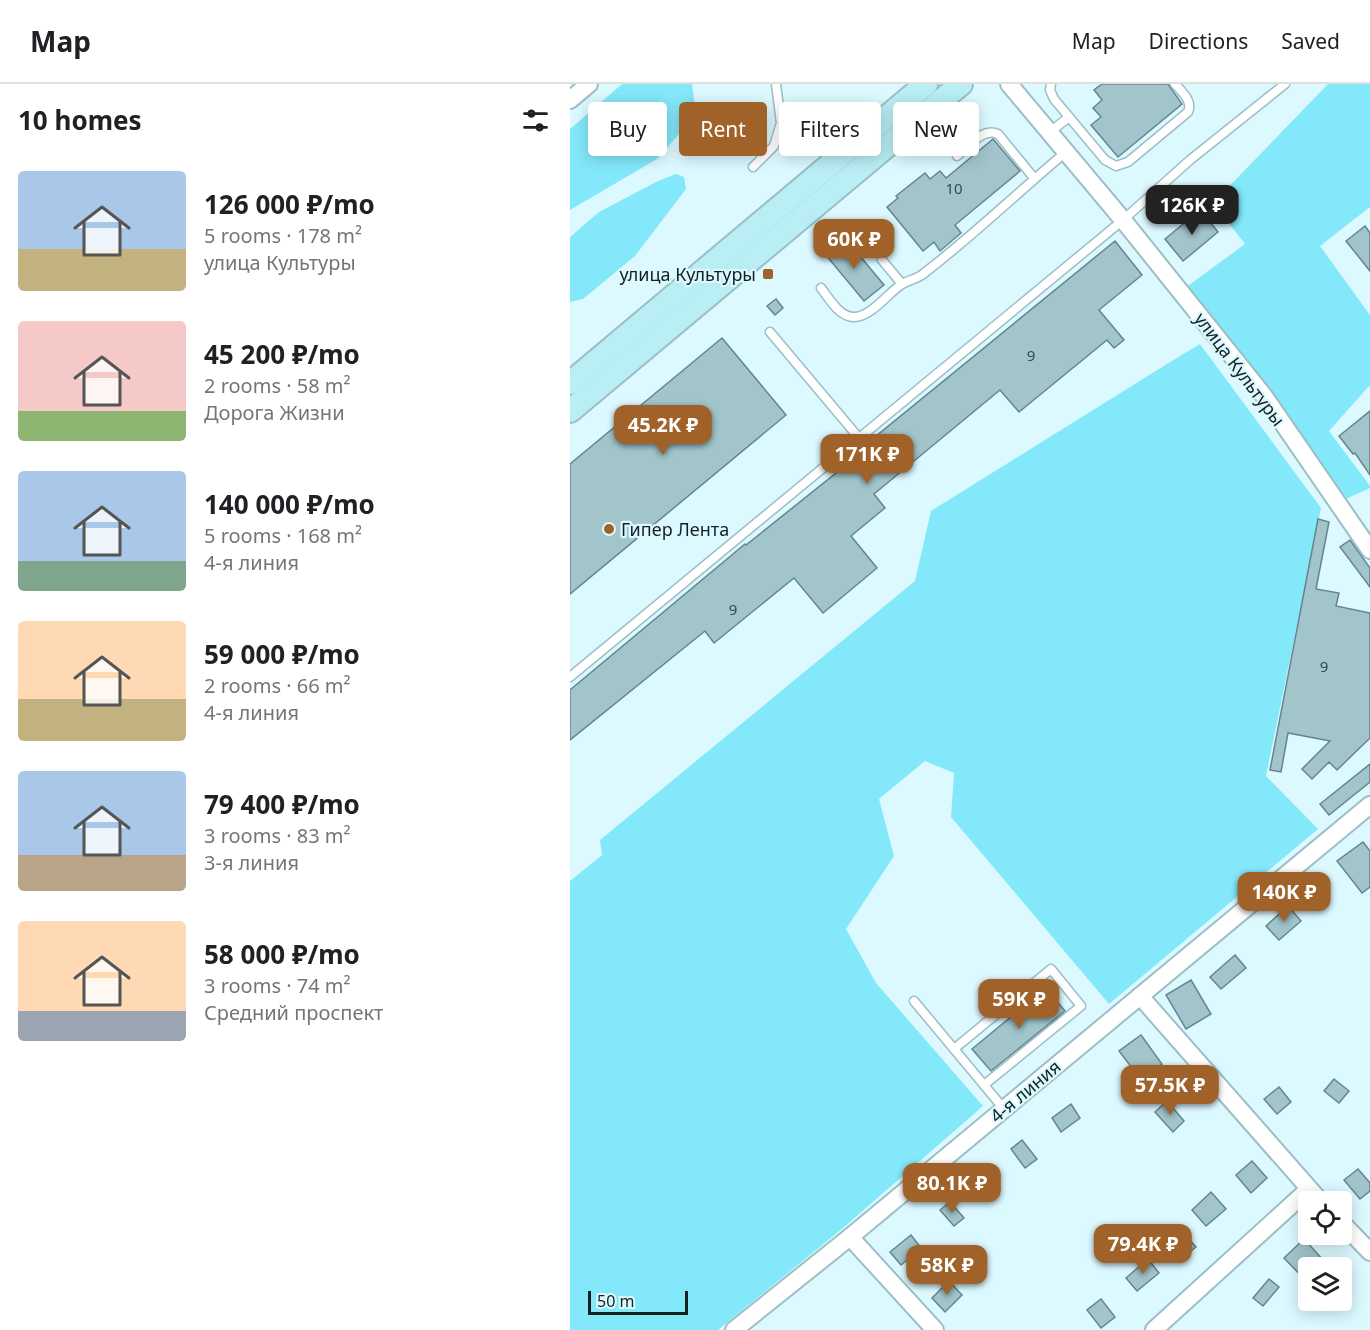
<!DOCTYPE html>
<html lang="en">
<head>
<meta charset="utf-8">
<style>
  :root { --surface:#fff; --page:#f6f6f6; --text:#202124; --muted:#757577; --line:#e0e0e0; --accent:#a06228 }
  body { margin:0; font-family:"Noto Sans",sans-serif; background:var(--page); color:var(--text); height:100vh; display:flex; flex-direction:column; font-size:22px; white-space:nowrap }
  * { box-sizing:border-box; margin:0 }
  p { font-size:20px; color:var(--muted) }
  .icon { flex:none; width:33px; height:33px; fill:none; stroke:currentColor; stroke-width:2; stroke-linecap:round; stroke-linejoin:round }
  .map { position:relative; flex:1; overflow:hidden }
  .drawer { display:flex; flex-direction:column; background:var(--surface); width:570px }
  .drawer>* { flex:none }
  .hud { position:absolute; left:18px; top:18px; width:570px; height:54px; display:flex; gap:12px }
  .fabs { position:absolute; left:728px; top:1107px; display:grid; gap:12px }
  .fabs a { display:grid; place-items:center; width:54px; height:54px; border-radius:6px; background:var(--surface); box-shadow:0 3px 15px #0003; font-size:30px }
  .scale { position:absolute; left:18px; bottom:15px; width:100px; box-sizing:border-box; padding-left:6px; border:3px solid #132123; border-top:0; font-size:16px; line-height:21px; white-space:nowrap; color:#132123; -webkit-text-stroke:4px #dcf9ff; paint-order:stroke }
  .price { position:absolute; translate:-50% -51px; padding:0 14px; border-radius:12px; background:var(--accent); color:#fff; font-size:20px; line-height:39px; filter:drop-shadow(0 2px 3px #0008) }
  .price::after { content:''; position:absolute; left:50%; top:36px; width:18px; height:14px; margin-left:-9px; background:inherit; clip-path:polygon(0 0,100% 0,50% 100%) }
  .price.active { background:#222; color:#fff }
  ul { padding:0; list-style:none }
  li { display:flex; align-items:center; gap:18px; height:150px; padding:0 18px }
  li span { display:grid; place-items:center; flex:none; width:168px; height:120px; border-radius:6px; color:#555 }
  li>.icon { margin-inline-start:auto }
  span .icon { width:72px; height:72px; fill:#fffc; stroke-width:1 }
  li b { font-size:26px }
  h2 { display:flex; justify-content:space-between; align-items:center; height:72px; padding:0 18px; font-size:26px }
  .pill { padding:0 21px; border-radius:6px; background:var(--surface); box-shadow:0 3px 15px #0003; font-size:21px; line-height:54px }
  .pill.active { background:var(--accent); color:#fff }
  header { display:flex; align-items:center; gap:36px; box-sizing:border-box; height:84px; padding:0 30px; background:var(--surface); border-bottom:2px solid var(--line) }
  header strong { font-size:28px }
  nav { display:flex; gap:33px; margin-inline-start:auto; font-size:21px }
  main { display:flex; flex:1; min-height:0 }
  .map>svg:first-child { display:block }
</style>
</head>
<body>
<header>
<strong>Map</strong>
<nav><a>Map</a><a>Directions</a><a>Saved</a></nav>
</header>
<main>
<section class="drawer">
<h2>10 homes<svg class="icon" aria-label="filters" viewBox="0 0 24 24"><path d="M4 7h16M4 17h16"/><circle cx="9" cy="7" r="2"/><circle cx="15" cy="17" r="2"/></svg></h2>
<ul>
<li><span style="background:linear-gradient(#a9c7e8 65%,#c2b280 0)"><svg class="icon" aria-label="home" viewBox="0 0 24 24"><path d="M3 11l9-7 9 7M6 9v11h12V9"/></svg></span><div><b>126 000 ₽/mo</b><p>5 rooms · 178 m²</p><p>улица Культуры</p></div></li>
<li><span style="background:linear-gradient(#f6c9c9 75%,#8fb573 0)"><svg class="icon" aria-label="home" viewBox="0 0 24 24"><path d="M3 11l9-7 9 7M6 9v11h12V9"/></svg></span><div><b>45 200 ₽/mo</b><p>2 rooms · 58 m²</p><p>Дорога Жизни</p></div></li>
<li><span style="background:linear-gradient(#a9c7e8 75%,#7fa58c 0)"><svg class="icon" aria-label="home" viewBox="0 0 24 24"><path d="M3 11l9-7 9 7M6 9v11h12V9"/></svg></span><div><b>140 000 ₽/mo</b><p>5 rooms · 168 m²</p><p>4-я линия</p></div></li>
<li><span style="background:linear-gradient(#ffd9b3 65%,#c2b280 0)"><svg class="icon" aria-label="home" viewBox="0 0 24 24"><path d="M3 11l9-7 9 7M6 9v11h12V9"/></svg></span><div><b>59 000 ₽/mo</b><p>2 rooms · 66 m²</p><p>4-я линия</p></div></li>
<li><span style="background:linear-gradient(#a9c7e8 70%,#b9a48a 0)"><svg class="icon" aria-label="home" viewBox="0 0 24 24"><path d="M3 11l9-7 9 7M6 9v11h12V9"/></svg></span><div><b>79 400 ₽/mo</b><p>3 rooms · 83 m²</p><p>3-я линия</p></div></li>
<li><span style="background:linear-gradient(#ffd9b3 75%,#9aa5b1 0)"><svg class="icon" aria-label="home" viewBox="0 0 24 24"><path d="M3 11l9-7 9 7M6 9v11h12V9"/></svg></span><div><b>58 000 ₽/mo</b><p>3 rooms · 74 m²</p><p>Средний проспект</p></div></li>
</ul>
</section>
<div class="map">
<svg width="800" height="1246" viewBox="0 0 800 1246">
  <rect width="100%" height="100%" fill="#dcf9ff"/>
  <!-- green -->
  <g fill="#83e8fa">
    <path d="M 52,0 L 122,0 L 126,31 L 87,75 L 0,126 L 0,45 Z"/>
    <path d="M 758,0 L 800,0 L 800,123 L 750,162 L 800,231 L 800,301 L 759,347 L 800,402 L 800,404 L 776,415 L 649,243 L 615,204 L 675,160 L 643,119 Z"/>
    <path d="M 106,90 L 114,93 L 116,105 L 65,172 L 13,215 L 0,218 L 0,153 L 29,128 L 88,97 Z"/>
    <path d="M 630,260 L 751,424 L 696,692 L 748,745 L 539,920 L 381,733 L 384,689 L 355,677 L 309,715 L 324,772 L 276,845 L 306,899 L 413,1022 L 273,1144 L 148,1246 L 0,1246 L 0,797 L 32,771 L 30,756 L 345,497 L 361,427 L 605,275 Z"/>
  </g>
  <!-- building -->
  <g fill="#a1c5cb" stroke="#64868c" stroke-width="1.5">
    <path d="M 532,0 L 598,0 L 612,20 L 548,73 L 521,41 L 531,33 L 523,24 L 532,16 L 524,6 Z"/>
    <path d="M 423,55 L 450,87 L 385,141 L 391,149 L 370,167 L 364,158 L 353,167 L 317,123 L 328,114 L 326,112 L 355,89 L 360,95 L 370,87 L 376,94 Z"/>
    <path d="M 630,126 L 648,148 L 613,177 L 595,155 Z"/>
    <path d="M 795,142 L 800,149 L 800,187 L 776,157 Z"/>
    <path d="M 275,154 L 314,201 L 294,217 L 255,170 Z"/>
    <path d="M 545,157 L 572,191 L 529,226 L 554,256 L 544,264 L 537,256 L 449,328 L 430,306 L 304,410 L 315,424 L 281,452 L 307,484 L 253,529 L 224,494 L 144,559 L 135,547 L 0,656 L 0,606 L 175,460 L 176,461 L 291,369 L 289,366 Z"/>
    <path d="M 206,215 L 213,224 L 205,231 L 197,222 Z"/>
    <path d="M 152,254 L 216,331 L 0,510 L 0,380 Z"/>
    <path d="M 800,327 L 800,391 L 785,369 L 783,370 L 769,352 Z"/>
    <path d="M 748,435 L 759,438 L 746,505 L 769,509 L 766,522 L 800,529 L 800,654 L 767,686 L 759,678 L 742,695 L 732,685 L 760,657 L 718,649 L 711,688 L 700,686 Z"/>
    <path d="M 780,456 L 800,484 L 800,503 L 770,463 Z"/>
    <path d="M 800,680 L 800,698 L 759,731 L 750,720 Z"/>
    <path d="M 793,758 L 800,767 L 800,803 L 792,809 L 767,777 Z"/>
    <path d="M 718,822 L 731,837 L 709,856 L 696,842 Z"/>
    <path d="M 665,871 L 676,884 L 651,905 L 640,893 Z"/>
    <path d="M 621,896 L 641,930 L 616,945 L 596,911 Z"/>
    <path d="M 476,904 L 495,927 L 421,987 L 402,965 Z"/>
    <path d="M 571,951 L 592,980 L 571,996 L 549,967 Z"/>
    <path d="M 764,995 L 779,1007 L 769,1019 L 754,1007 Z"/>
    <path d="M 709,1003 L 721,1018 L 707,1030 L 694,1015 Z"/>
    <path d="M 597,1017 L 614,1037 L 603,1048 L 585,1028 Z"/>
    <path d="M 501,1020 L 510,1034 L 491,1048 L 482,1034 Z"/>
    <path d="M 452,1056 L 467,1075 L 455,1084 L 441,1065 Z"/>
    <path d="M 682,1077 L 697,1094 L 681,1109 L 666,1091 Z"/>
    <path d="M 788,1085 L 800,1099 L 800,1107 L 790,1115 L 774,1096 Z"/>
    <path d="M 417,1087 L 430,1104 L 416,1115 L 403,1098 Z"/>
    <path d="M 641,1108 L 656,1125 L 636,1142 L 622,1126 Z"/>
    <path d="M 380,1118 L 394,1134 L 384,1142 L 370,1126 Z"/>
    <path d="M 612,1147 L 626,1163 L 611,1175 L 597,1160 Z"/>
    <path d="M 341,1151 L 351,1164 L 331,1181 L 320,1168 Z"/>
    <path d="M 734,1155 L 754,1177 L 747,1184 L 738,1184 L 738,1199 L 714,1174 Z"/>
    <path d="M 578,1175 L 589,1189 L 567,1207 L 556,1194 Z"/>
    <path d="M 699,1195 L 709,1203 L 693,1222 L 683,1214 Z"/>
    <path d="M 379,1197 L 392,1211 L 375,1228 L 362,1214 Z"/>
    <path d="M 531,1215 L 545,1233 L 531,1244 L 517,1226 Z"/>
  </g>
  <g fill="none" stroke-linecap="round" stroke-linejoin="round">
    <!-- lane casing -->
    <g stroke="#9bbfc5" stroke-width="11">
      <g id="lane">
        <path d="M 481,0 L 480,6 L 484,15 L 535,76 L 546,82 L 558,78 L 618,28 C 623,17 612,8 605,0"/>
        <path d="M 480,48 L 499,33"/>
        <path d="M 387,72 C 398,63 413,43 428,50 L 464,94"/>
        <path d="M 183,83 L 204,62 L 211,39 L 206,0"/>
        <path d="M 312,176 L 332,200"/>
        <path d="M 251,204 C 259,214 269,233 284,233 C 301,233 318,209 332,200 C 339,196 347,195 353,190 C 403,152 448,108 496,68"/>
        <path d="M 200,248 L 289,354"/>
        <path d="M 0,593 L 553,136 L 620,76 L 715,0"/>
        <path d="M 344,917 L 434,1025"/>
        <path d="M 384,965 L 481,885 L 511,922 L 414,1001"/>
      </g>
    </g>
    <!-- street casing -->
    <g stroke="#9bbfc5" stroke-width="20">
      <g id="street">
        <path d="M 439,0 L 553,136 L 694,312 L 800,466"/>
        <path d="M 0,16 L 19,0"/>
        <path d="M 570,912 L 751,1118"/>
        <path d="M 771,1138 L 800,1168"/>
        <path d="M 280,1153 L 365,1246"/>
        <path d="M 164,1246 L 280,1153 L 800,721"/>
        <path d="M 584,1246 L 739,1105"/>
      </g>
    </g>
    <!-- secondary casing -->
    <g stroke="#9bbfc5" stroke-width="26">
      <g id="secondary">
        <path d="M 0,299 L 356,0"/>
        <path d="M 0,327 L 391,0"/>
      </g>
    </g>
    <!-- lane -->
    <use href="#lane" stroke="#fff" stroke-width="8"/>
    <!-- street -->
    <use href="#street" stroke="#fff" stroke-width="16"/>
    <!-- secondary -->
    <use href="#secondary" stroke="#b9eef5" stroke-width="22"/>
  </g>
  <!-- markers -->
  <g fill="#a06228" stroke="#dcf9ff" stroke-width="2">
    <rect x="192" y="184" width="12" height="12" rx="3"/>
    <circle cx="39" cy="445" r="6"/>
  </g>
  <g text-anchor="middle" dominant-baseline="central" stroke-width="4.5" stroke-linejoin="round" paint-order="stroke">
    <!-- number labels -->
    <g font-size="15" fill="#364a4d">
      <text x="384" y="104">10</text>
      <text x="461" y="271">9</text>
      <text x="163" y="525">9</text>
      <text x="754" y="582">9</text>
    </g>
    <!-- poi labels -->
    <g font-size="18" fill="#132123" stroke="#dcf9ff" text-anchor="end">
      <text x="186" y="190">улица Культуры</text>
      <text x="51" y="445" text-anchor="start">Гипер Лента</text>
    </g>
    <!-- street labels -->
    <g font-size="18" fill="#132123" stroke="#dcf9ff">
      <text transform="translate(670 285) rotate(53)">улица Культуры</text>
      <text transform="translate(455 1007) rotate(-40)">4-я линия</text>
    </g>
  </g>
</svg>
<div class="fabs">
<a><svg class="icon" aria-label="locate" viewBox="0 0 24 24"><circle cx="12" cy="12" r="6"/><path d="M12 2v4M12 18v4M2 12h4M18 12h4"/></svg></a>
<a><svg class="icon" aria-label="layers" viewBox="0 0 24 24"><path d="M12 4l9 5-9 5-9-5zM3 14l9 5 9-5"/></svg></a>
</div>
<div class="scale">50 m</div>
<b class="price active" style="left:622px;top:152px">126K ₽</b>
<b class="price" style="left:284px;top:186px">60K ₽</b>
<b class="price" style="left:93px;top:372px">45.2K ₽</b>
<b class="price" style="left:297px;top:401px">171K ₽</b>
<b class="price" style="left:714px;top:839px">140K ₽</b>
<b class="price" style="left:449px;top:946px">59K ₽</b>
<b class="price" style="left:600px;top:1032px">57.5K ₽</b>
<b class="price" style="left:382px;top:1130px">80.1K ₽</b>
<b class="price" style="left:573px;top:1191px">79.4K ₽</b>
<b class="price" style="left:377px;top:1212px">58K ₽</b>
<div class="hud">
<a class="pill">Buy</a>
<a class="pill active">Rent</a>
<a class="pill">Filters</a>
<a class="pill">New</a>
</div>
</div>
</main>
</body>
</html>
